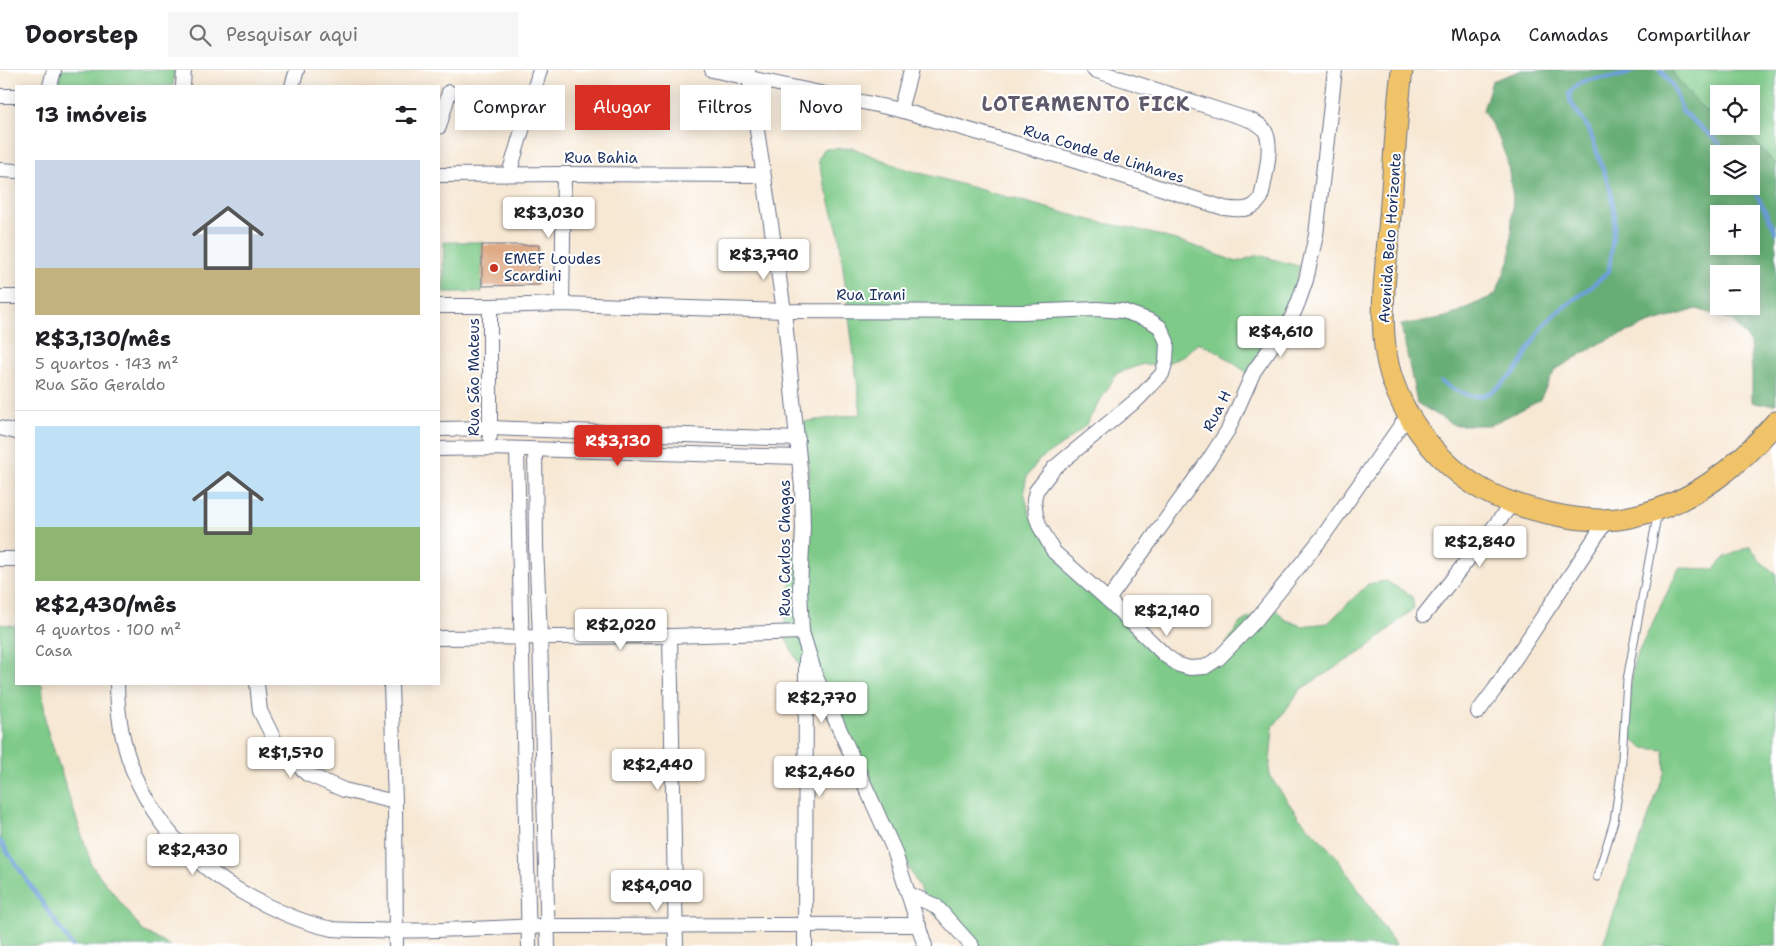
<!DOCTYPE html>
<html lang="pt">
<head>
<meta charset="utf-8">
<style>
  :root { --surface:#fff; --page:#f6f6f6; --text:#202124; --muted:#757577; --line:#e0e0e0; --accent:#d93025 }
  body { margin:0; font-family:"Shantell Sans",sans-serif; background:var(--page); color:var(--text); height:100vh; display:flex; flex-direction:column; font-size:19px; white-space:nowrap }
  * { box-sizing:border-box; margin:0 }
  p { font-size:16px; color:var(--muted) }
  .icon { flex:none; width:28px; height:28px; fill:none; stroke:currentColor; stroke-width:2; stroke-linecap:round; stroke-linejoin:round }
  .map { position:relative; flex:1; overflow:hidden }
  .side { position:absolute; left:15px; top:15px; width:425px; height:600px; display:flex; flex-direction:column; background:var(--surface); border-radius:0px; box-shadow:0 2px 12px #0003 }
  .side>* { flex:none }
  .guide { position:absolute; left:455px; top:15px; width:475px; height:45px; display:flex; gap:10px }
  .fabs { position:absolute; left:1710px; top:15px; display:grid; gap:10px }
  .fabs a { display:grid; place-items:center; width:50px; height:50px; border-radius:0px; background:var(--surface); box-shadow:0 2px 12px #0003; font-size:25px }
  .price { position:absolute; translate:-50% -42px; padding:0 11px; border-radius:5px; background:#fff; color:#222; font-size:16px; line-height:32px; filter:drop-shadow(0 1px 2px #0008) }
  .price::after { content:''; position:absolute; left:50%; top:30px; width:15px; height:11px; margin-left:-8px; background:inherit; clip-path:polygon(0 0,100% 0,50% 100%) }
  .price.active { background:var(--accent); color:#fff }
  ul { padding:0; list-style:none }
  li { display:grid; align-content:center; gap:10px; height:265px; padding:0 20px }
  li+li { border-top:1px solid var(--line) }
  li span { display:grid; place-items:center; height:155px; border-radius:0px; color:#555 }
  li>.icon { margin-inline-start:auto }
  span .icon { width:90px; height:90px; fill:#fffc; stroke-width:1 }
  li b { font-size:21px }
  h2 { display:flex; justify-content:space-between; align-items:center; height:60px; padding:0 20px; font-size:21px }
  .tag { padding:0 18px; border-radius:0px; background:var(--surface); box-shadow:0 2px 12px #0003; font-size:18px; line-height:45px }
  .tag.active { background:var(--accent); color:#fff }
  header { display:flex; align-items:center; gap:30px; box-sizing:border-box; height:70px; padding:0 25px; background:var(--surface); border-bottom:1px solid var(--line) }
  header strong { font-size:24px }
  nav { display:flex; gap:28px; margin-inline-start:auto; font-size:18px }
  .search { width:350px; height:45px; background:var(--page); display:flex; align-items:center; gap:12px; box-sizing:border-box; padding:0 18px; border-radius:0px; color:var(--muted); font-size:19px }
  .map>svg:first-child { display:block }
</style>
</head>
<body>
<header>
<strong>Doorstep</strong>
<div class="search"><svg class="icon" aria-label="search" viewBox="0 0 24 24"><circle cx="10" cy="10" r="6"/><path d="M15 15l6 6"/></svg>Pesquisar aqui</div>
<nav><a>Mapa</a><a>Camadas</a><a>Compartilhar</a></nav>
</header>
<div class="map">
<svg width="1776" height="876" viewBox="0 0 1776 876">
  <rect width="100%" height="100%" fill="#fff"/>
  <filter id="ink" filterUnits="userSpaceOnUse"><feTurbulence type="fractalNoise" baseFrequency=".02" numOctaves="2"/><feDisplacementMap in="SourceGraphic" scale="10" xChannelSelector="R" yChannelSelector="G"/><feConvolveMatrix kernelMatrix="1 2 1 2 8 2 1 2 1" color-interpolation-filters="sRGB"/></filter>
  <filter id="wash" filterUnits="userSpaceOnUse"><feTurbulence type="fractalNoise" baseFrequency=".0096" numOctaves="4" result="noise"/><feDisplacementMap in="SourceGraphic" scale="20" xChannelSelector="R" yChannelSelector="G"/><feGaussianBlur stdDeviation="1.12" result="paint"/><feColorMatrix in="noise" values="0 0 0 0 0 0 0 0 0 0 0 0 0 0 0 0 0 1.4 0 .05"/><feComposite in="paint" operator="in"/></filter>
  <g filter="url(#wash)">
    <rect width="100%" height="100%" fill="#f7e8d4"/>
    <!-- green -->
    <g fill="#7eca88" stroke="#4c7c73">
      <path d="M 61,0 L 175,0 L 173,16 L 57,16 Z"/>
      <path d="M 1671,0 L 1776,0 L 1776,95 L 1751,68 L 1730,56 L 1751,56 L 1751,24 L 1719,24 L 1719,50 C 1699,38 1684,19 1671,0 Z"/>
      <path d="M 853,78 L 902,98 L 1098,152 L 1132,158 L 1183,172 L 1237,192 L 1258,185 L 1298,196 L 1300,195 L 1294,221 L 1272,256 L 1249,304 L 1215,280 L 1198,273 L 1182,287 L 1160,296 L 1144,294 L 1117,303 L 1085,356 L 1066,372 L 1039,390 L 1027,406 L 1024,420 L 1029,443 L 1056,484 L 1177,596 L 1200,597 L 1221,582 L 1240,553 L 1271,534 L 1284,549 L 1301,556 L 1328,553 L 1368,514 L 1386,511 L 1412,526 L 1414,538 L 1367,578 L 1301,619 L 1273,657 L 1269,705 L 1298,746 L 1336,786 L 1396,876 L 968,876 L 954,860 L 933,843 L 783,564 L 800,437 L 809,406 L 808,387 L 802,352 L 861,344 L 839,165 L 818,90 L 824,79 Z"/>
      <path d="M 444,172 L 482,172 L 482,222 L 443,222 Z"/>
      <path d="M 1750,476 L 1760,491 L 1776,504 L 1776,876 L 1602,876 L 1665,701 L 1664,680 L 1643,678 L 1625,664 L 1634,591 L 1679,498 L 1714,499 L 1724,488 Z"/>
      <path d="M 0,554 L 16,556 L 16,614 L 42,614 L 46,656 L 92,796 L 143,861 L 170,876 L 0,876 Z"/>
    </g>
    <!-- forest -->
    <path fill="#66ae74" stroke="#406e69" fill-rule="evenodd" d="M 1522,0 L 1671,0 C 1684,19 1699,38 1719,50 L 1719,56 C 1745,56 1760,78 1776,95 L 1776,334 L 1759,334 L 1752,332 L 1752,301 L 1750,272 L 1732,250 L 1697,239 L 1648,254 L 1602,272 L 1555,300 L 1539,331 L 1490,355 L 1454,355 L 1417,333 L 1401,255 L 1446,247 L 1495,225 L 1510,189 L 1513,127 L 1507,90 L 1498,66 L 1483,40 L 1492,11 ZM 1719,84 L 1751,84 L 1751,116 L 1719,116 ZM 1719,144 L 1751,144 L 1751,176 L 1719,176 ZM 1719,204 L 1751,204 L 1751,236 L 1719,236 Z"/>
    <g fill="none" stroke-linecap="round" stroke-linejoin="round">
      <!-- stream -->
      <g stroke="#6c9fd8" stroke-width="4.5">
        <path d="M 1661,0 L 1673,17 L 1683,42 L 1718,72 L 1728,84"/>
        <path d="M 1751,114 L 1776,162"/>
        <path d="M 1441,312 C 1466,327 1482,335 1505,311 C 1511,306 1517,301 1521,294 C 1529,280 1535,265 1547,252 C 1557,240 1570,233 1583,223 C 1592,217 1600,209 1609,201 L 1615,147 L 1611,122 L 1589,59 L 1571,33 L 1569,24 C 1583,0 1613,14 1635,0"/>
        <path d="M 0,771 L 72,876"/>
      </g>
    </g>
    <g id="blocks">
      <!-- building -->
      <path fill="#dea983" d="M 482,175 L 539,175 L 539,215 L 482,216 Z"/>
    </g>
  </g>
  <g filter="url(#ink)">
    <use href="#blocks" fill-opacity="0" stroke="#687087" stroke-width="1"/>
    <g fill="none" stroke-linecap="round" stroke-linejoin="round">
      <!-- lane casing -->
      <g stroke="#687087" stroke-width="9">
        <path id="lane" d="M 1597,807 L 1614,751 L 1621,704 L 1627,610 L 1658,441"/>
      </g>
      <!-- street casing -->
      <g stroke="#687087" stroke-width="16">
        <g id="street">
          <path d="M 712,0 L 900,40 L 1069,89 L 1224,138 C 1239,140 1252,142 1261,128 C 1264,111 1274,76 1265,61 C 1262,55 1256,53 1250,50 L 1094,0"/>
          <path d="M 748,0 L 784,241 L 802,418 L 803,458 L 800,518 L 802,562 L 816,607 L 894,780 L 925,876"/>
          <path d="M 50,16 L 54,0"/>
          <path d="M 183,16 L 184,0"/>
          <path d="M 292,16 L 297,0"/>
          <path d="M 0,26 L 16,26"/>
          <path d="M 900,40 L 911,0"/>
          <path d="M 439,57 L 449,22"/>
          <path d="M 0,100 L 16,101"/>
          <path d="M 509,104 L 540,0"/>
          <path d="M 439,105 L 564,104 L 763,105"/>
          <path d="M 0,227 L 16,227"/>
          <path d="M 562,234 L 564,104"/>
          <path d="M 439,236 L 490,236 L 562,234 L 784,241 L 1023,242 L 1097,239 L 1123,241 L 1151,251 L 1160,257 L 1167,272 L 1166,291 L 1162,304 L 1139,328 L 1054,398 L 1036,421 L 1034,430 L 1036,446 L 1040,457 L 1054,482 L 1108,530 L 1166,586 L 1179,595 L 1190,598 L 1205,597 L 1219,588 L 1255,551 L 1321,469 L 1408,345"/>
          <path d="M 490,236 L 490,366"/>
          <path d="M 0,358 L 16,362"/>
          <path d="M 439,359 L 491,358 L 798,369"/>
          <path d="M 439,379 L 490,378 L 798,387"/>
          <path d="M 517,380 L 529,876"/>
          <path d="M 535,380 L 536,476 L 540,566 L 548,876"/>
          <path d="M 0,489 L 16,489"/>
          <path d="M 1108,530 L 1208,391 L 1228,360 L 1254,301 L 1291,249 L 1298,233 L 1306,210 L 1316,165 L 1335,0"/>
          <path d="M 1424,545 L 1512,434"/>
          <path d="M 670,566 L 676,876"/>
          <path d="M 439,568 L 670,566 L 802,562"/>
          <path d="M 117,614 C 118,712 169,784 254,829 C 279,842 305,854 333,859 C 345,860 359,860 371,860 C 434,863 497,856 560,856 C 680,856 799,854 919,855"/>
          <path d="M 257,614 L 260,641 L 277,675 L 307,704 L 344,720 L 395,732"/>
          <path d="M 391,614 L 395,732 L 396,876"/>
          <path d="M 1478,642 L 1495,619 L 1606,451"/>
          <path d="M 909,824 L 936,836 L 972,876"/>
          <path d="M 805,876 L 806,589"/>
        </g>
      </g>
      <!-- primary casing -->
      <g stroke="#687087" stroke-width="23">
        <path id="primary" d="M 1402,0 C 1396,48 1394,97 1390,146 C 1387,190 1379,240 1386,284 C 1395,338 1432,388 1478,417 C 1501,431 1526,438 1552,444 C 1579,450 1607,453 1634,446 C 1693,433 1738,397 1776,352"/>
      </g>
      <!-- lane -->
      <use href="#lane" stroke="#fff" stroke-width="7"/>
      <!-- street -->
      <use href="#street" stroke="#fff" stroke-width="14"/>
      <!-- primary -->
      <use href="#primary" stroke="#f0c369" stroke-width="21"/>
    </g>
  </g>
  <!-- markers -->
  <circle fill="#c8321e" stroke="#fff" stroke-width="2" cx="494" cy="198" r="5"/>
  <g text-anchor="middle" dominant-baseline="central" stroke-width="4" stroke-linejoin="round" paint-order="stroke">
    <!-- street labels -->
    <g font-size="15" fill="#1b2f5e" stroke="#fff">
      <text transform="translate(1104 84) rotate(17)">Rua Conde de Linhares</text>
      <text x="601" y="88">Rua Bahia</text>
      <text transform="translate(1390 168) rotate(-86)">Avenida Belo Horizonte</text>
      <text x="871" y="225">Rua Irani</text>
      <text transform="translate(474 307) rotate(-90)">Rua São Mateus</text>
      <text transform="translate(1217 341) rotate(-63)">Rua H</text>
      <text transform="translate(785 478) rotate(-90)">Rua Carlos Chagas</text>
    </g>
    <!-- poi labels -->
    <g font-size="15" fill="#1b2f5e" stroke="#fff" text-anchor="start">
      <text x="504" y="189">EMEF Loudes<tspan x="504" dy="17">Scardini</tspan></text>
    </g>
    <!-- district labels -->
    <g font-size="20" font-weight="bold" letter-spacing="1" fill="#5f5a6b" stroke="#fff">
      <text x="1086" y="34">LOTEAMENTO FICK</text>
    </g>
  </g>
</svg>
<div class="fabs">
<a><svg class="icon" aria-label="locate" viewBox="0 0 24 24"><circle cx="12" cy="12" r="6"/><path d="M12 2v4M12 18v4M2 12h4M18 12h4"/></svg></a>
<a><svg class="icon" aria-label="layers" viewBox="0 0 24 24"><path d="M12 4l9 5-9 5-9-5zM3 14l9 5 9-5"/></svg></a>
<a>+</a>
<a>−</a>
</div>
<b class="price" style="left:549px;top:169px">R$3,030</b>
<b class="price" style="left:764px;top:211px">R$3,790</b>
<b class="price" style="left:1281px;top:288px">R$4,610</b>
<b class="price active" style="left:618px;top:397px">R$3,130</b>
<b class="price" style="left:1480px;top:498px">R$2,840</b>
<b class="price" style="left:1167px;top:567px">R$2,140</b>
<b class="price" style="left:621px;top:581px">R$2,020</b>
<b class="price" style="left:822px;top:654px">R$2,770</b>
<b class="price" style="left:291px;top:709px">R$1,570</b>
<b class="price" style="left:658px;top:721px">R$2,440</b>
<b class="price" style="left:820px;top:728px">R$2,460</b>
<b class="price" style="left:193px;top:806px">R$2,430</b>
<b class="price" style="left:657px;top:842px">R$4,090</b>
<div class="guide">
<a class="tag">Comprar</a>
<a class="tag active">Alugar</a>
<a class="tag">Filtros</a>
<a class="tag">Novo</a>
</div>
<section class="side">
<h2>13 imóveis<svg class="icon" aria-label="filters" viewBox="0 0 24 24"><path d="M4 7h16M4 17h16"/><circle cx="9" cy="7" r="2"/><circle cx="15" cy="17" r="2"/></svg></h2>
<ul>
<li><span style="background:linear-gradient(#c9d6e8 70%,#c2b280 0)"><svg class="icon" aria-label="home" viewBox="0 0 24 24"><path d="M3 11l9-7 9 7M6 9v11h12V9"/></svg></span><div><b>R$3,130/mês</b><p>5 quartos · 143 m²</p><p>Rua São Geraldo</p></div></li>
<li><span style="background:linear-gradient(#bfe0f5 65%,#8fb573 0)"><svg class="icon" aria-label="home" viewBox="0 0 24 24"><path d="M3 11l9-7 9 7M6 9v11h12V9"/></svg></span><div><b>R$2,430/mês</b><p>4 quartos · 100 m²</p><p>Casa</p></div></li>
</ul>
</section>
</div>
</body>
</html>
